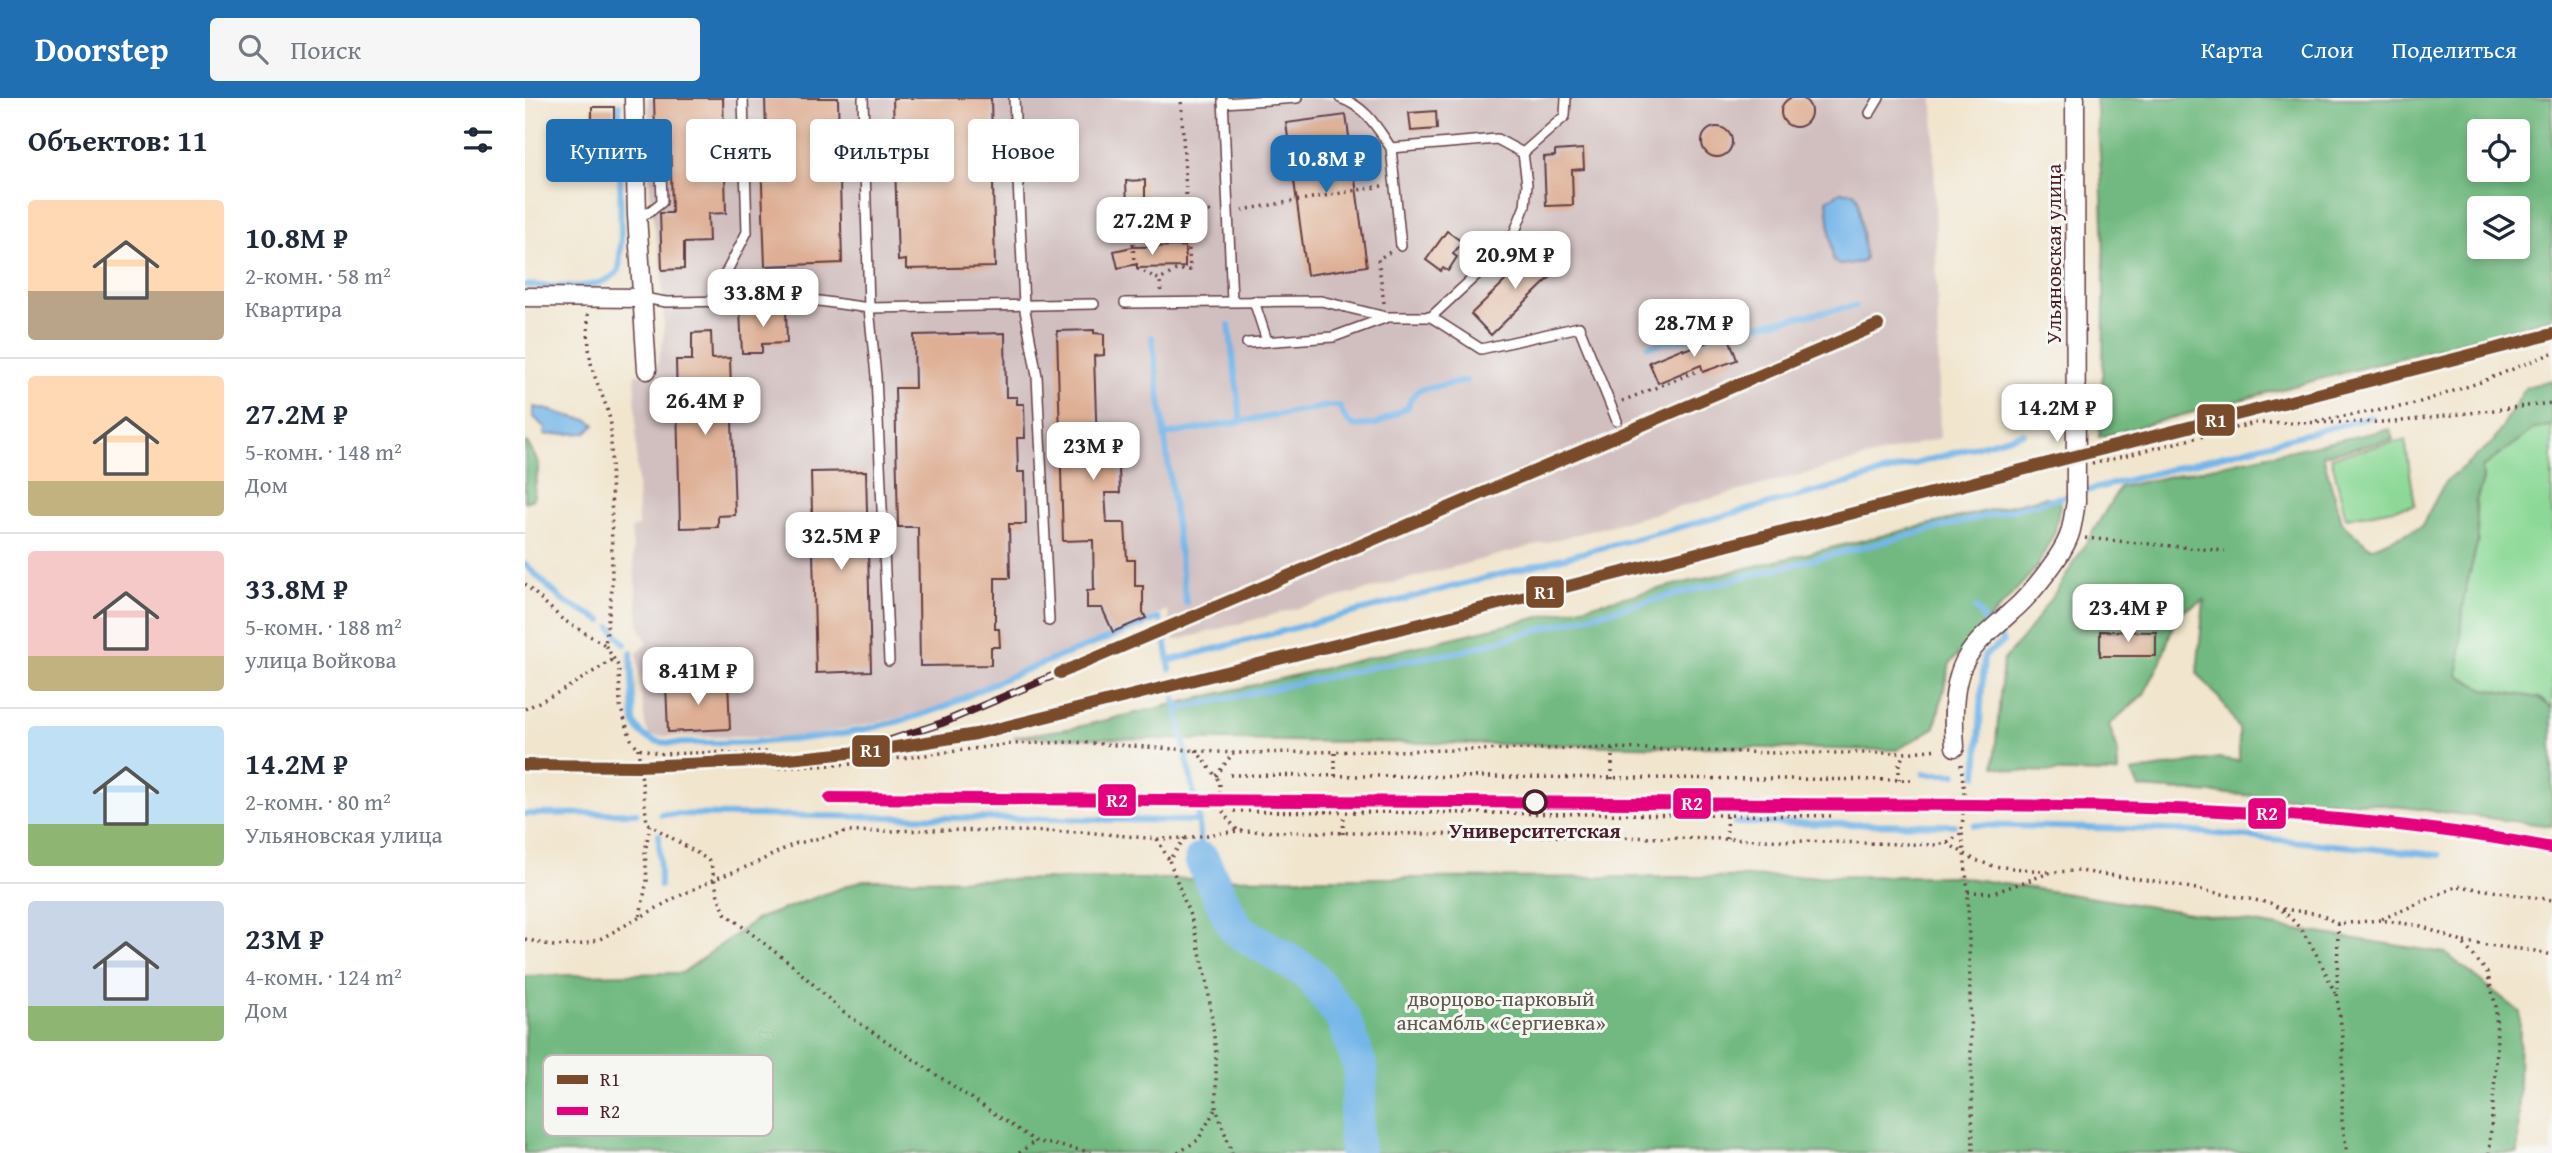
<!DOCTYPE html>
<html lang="ru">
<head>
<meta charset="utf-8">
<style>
  :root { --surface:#fff; --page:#f6f6f7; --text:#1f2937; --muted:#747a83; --line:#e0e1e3; --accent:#1f6fb2 }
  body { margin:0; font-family:"Gentium Book Plus",serif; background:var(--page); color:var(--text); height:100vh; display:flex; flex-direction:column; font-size:26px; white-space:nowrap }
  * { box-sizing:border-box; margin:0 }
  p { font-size:23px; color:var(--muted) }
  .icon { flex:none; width:38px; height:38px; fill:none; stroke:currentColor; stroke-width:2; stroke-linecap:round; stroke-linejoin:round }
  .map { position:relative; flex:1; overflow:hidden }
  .drawer { display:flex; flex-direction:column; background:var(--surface); width:525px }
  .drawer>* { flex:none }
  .top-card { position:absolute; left:21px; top:21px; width:665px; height:63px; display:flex; gap:14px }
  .fabs { position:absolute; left:1942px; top:21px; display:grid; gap:14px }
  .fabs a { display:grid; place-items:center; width:63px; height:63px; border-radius:7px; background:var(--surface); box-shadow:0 4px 10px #0003; font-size:35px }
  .price { position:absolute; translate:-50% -60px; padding:0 16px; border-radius:14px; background:#fff; color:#222; font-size:23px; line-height:46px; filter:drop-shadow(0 2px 4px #0008) }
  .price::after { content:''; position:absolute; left:50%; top:42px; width:21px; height:16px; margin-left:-10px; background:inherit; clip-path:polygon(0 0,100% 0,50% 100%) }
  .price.on { background:var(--accent); color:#fff }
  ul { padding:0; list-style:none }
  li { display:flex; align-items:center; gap:21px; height:175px; padding:0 28px }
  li+li { border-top:2px solid var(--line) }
  li span { display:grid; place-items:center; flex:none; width:196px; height:140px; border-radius:7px; color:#555 }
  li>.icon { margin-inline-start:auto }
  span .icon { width:84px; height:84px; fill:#fffc; stroke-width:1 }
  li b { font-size:30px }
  h2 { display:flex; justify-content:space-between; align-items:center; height:84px; padding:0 28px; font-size:30px }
  .tag { padding:0 24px; border-radius:7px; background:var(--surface); box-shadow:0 4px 10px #0003; font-size:24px; line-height:63px }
  .tag.on { background:var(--accent); color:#fff }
  header { display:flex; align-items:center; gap:42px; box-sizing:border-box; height:98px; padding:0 35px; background:var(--accent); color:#fff }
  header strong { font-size:33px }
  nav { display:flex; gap:38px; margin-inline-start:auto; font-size:24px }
  .search { width:490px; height:63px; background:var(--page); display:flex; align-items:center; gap:18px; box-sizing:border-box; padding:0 24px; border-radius:7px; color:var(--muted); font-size:26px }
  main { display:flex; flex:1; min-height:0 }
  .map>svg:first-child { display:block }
</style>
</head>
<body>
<header>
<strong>Doorstep</strong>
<div class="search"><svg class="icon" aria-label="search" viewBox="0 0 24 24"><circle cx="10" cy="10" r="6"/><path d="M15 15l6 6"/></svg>Поиск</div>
<nav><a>Карта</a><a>Слои</a><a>Поделиться</a></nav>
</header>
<main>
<section class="drawer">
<h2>Объектов: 11<svg class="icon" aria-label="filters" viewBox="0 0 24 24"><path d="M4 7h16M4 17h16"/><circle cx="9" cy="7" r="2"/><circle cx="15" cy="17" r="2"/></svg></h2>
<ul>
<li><span style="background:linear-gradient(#ffd9b3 65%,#b9a48a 0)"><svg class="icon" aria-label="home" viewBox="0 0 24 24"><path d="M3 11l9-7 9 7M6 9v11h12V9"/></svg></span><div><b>10.8M ₽</b><p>2-комн. · 58 m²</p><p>Квартира</p></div></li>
<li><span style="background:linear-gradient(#ffd9b3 75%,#c2b280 0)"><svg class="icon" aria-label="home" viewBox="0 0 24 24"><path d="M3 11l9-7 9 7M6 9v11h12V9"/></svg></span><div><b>27.2M ₽</b><p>5-комн. · 148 m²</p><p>Дом</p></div></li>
<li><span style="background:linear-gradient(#f6c9c9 75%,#c2b280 0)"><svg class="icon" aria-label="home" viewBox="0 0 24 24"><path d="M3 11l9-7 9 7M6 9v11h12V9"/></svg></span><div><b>33.8M ₽</b><p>5-комн. · 188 m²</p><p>улица Войкова</p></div></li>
<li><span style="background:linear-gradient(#bfe0f5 70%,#8fb573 0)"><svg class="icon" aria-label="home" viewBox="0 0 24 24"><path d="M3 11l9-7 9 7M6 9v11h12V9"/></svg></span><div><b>14.2M ₽</b><p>2-комн. · 80 m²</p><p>Ульяновская улица</p></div></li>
<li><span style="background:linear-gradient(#c9d6e8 75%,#8fb573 0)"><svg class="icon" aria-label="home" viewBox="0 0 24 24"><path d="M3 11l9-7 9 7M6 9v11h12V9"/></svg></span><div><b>23M ₽</b><p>4-комн. · 124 m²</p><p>Дом</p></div></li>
</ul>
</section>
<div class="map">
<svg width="2027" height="1055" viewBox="0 0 2027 1055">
  <rect width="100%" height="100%" fill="#f6f6f2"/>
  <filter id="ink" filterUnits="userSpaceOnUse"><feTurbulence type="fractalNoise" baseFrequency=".0143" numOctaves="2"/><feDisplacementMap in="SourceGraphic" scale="14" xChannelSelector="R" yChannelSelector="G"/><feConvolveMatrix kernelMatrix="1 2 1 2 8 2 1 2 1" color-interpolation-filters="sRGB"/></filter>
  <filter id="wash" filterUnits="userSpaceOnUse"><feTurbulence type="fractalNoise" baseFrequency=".00686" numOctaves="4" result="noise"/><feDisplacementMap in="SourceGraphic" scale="28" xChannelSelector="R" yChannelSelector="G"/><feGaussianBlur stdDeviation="1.57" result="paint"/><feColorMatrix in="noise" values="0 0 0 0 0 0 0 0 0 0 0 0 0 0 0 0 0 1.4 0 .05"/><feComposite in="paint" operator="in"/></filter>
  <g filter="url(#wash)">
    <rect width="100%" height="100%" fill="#f1e5cd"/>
    <!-- industrial -->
    <path fill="#d1bfbf" d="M 123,0 L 1408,0 L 1415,340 L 649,543 L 642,512 L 590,537 L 485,576 L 415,608 L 384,618 L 272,640 L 125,638 L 120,627 L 112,556 L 122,545 L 114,527 L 106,431 L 113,429 L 110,276 L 130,276 L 139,237 L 137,172 L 125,104 Z"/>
    <!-- green -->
    <g fill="#8cd997" stroke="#6b7c61" stroke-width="2">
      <path d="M 2027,328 L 2027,611 L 2014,600 L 1959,591 L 1933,577 L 1939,498 L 1953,442 L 1951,403 L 1958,382 L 1957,369 L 2010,329 Z"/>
      <path d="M 1880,342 L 1890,407 L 1821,420 L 1806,359 Z"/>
    </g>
    <!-- forest -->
    <g fill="#71b980" stroke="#5e6c56" stroke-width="2" fill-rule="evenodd">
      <path d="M 1571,0 L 2027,0 L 2027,220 L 1574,339 C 1582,227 1580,112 1571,0 ZM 1955,33 L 1993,33 L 1993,72 L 1955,72 ZM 1955,110 L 1993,110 L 1993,149 L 1955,149 Z"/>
      <path d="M 2027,282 L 2027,328 L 2010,330 L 1957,370 L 1958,382 L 1951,403 L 1953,442 L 1939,498 L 1933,577 L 1959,591 L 2014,600 L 2027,611 L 2027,728 L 1853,706 L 1614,690 L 1607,674 L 1694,660 L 1714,663 L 1714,631 L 1699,606 L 1672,575 L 1679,502 L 1652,516 L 1636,563 L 1619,596 L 1584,627 L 1592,650 L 1593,675 L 1491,673 L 1469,668 L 1478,563 L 1501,536 L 1536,486 L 1595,389 L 1865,331 L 1868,342 L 1798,357 L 1816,424 L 1846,450 L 1896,429 L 1920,384 L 1968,344 L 2001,289 Z"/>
      <path d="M 2,344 L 14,366 L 8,401 L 0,404 L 0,345 Z"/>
      <path d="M 1520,399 L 1536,401 L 1530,433 L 1512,469 L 1425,565 L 1410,629 L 1372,652 L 488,639 L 548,630 Z"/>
      <path d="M 1429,778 L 1920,855 L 1995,914 L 1993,1055 L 0,1055 L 0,878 L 157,875 L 232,821 L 338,782 Z"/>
    </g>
    <!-- water -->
    <g fill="#75b6e9" stroke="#606a8a" stroke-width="2">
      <path d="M 1316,94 L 1329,94 L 1333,101 L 1340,160 L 1337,164 L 1314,167 L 1308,163 L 1302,102 Z"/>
      <path d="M 9,309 C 25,311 34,316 49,319 C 58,322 63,319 70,327 L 61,335 L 19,337 L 20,330 L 9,319 Z"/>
    </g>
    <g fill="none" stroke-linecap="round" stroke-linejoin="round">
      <!-- stream -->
      <g stroke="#75b6e9" stroke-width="6">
        <path d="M 0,187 C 26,188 77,195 94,172 L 96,143 L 94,7"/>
        <path d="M 704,227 L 716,324"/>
        <path d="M 627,239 L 661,505"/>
        <path d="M 1123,248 L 1330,208"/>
        <path d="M 639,337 L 804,308 L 814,308 L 821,322 L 829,328 L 852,326 L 883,309 L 886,300 L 894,292 L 941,283"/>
        <path d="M 1561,393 L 1846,319"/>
        <path d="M 0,466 L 38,503 L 77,523"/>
        <path d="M 1451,510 L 1459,522"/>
        <path d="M 86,529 L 100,546"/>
        <path d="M 640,540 L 645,571"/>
        <path d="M 106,555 L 109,623 C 119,652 154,644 179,645 C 258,646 338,638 414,611 C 437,602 458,589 481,580 C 532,559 584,541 634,520 L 635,523"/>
        <path d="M 643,563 L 1305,390 L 1499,335"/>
        <path d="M 650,601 L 673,716 L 677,762"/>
        <path d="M 652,611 L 876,563 L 934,554 L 1060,519 L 1544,397"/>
        <path d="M 1399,676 L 1430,676"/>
        <path d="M 1452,677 L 1459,558 L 1478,544 L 1474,536"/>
        <path d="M 0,716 L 112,715"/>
        <path d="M 136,716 L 674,723"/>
        <path d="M 1210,725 L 1429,727"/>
        <path d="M 1449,727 L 1650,732 L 1914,757"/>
        <path d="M 134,737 L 135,788"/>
      </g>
      <!-- river -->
      <path stroke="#75b6e9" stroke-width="35" d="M 677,762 L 711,831 L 785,876 L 819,922 L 836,971 L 830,1040 L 832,1055"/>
    </g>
    <g id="blocks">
      <!-- building -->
      <g fill="#deaf94">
        <circle cx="1271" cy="14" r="15"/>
        <path d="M 129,0 L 198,0 L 201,115 L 183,116 L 184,144 L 159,145 L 159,171 L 137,172 L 135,115 L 147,115 L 145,33 L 130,34 Z"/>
        <path d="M 240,0 L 313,0 L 317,165 L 240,168 L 235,34 L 241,34 Z"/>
        <path d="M 368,0 L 466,0 L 470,169 L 381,171 L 381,162 L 373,163 Z"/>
        <rect x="67" y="9" width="22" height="20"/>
        <path d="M 911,13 L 912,31 L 886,33 L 884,15 Z"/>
        <path d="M 821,17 L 842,168 L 782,177 L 761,25 Z"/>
        <circle cx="1192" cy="44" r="15"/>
        <path d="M 1058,51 L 1059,71 L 1047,72 L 1048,107 L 1021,108 L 1019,59 L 1030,58 L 1030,53 Z"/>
        <path d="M 620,82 L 620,107 L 602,108 L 601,83 Z"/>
        <path d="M 922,133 L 937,144 L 928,156 L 932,159 L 923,173 L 918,170 L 916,173 L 901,162 Z"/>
        <path d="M 660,148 L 660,169 L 612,170 L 612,166 L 593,170 L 589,153 L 607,149 Z"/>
        <path d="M 1014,150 L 1034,171 L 966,237 L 946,216 Z"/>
        <path d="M 261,210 L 262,245 L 237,246 L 237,255 L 217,255 L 215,212 Z"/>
        <path d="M 569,232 L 569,235 L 579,236 L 579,257 L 569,258 L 572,348 L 593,347 L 595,395 L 580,395 L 582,425 L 600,425 L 602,462 L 610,462 L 610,488 L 618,488 L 618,514 L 621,520 L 588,534 L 577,510 L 562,510 L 562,493 L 569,492 L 568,442 L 538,443 L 532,233 Z"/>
        <path d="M 186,234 L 187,261 L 205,260 L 210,417 L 193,418 L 193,429 L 155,430 L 151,262 L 167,262 L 167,235 Z"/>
        <path d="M 480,235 L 481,299 L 492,299 L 492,306 L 499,306 L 500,340 L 492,340 L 493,374 L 500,374 L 501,426 L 484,426 L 485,480 L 470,480 L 470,531 L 474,531 L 475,549 L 466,549 L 466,567 L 395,568 L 393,429 L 373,429 L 370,290 L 390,290 L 389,237 Z"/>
        <path d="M 1203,237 L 1212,262 L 1178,274 L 1176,267 L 1133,285 L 1124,264 L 1158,250 L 1159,252 Z"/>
        <path d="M 341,373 L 346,573 L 291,575 L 286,374 Z"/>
        <path d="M 1575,533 L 1631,534 L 1631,558 L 1575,558 Z"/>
        <path d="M 203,584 L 205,631 L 143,634 L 141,586 Z"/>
      </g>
    </g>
  </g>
  <g filter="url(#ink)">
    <use href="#blocks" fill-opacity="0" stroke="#633d43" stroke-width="2"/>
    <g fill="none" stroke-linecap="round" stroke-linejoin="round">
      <!-- service casing -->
      <g stroke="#633d43" stroke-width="12">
        <g id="service">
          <path d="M 338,0 L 344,210 L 351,278 L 364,563"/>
          <path d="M 489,0 L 499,207 L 512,278 L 524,523"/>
          <path d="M 698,0 L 707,203"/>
          <path d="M 698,5 L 772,0"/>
          <path d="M 1345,15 L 1354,0"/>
          <path d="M 866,50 L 876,148"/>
          <path d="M 998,55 L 1040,18 L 1041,0"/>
          <path d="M 112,117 L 123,115 L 137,104 L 135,45"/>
          <path d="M 118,200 L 141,204 L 287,202 L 344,210 L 569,206"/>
          <path d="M 729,203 L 742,243"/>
          <path d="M 186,204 L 222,134 L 218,0"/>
          <path d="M 600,205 L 796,203 L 861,219 L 906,219 L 985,146 L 1000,108 L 1002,86 L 998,55 L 972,41 L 866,50 C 851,28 841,9 815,0"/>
          <path d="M 906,219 L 956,251 L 1054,229 L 1092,323"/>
          <path d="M 722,245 L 808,239 L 860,220"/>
        </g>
      </g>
      <!-- minor casing -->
      <g stroke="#633d43" stroke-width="21">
        <g id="minor">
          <path d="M 109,0 L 112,117 L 122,272"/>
          <path d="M 0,199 L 118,200"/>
          <path d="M 1430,649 C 1428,624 1427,593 1437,569 C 1447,545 1469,530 1487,513 C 1504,499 1539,456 1545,435 C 1548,425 1549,414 1551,404 L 1550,0"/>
        </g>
      </g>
      <!-- path -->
      <g stroke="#633d43" stroke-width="3.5" stroke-dasharray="2 5" stroke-linecap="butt">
        <path d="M 607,110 L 609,169 L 635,182"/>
        <path d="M 717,112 L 857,88"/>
        <path d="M 663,114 L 691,113"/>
        <path d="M 636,193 L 635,182 L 651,172 L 665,172 L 656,0"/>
        <path d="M 859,205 L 853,161 L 865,154"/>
        <path d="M 63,216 C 63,235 63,255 68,273 C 74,292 83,308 86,327 L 87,491 L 80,547 L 94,569 L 95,608 L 106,641 L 113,650 L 138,656 L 199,654 L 209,657 L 236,653 L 247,655 L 249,670 L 330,666 L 486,646 L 548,644 L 708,655 L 1087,650 L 1252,655 L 1379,655 L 1413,651"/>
        <path d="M 1097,303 L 1170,274"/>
        <path d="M 1791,323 L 1886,307 L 1956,284 L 2027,255"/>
        <path d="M 1567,366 L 1730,325 L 1869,324 L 2027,305"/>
        <path d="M 1560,440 L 1700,453"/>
        <path d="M 0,486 L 37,521 L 80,547"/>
        <path d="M 0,611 L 40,591 L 89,561"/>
        <path d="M 113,650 L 122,725 L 182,761 L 186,766 L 193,798 L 200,815 L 267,867 L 318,914 L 510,1043 L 570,1055"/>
        <path d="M 671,652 L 695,684 L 694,702 L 699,716 L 713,733"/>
        <path d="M 1436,666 L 1439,694 L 1437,735 L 1443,794 L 1448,1055"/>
        <path d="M 705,677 L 1391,682"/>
        <path d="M 691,678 L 708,655"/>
        <path d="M 810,678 L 810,654"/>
        <path d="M 1087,681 L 1087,650"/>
        <path d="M 1374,682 L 1374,667 L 1379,655"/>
        <path d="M 709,713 L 1309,718"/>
        <path d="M 1201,718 L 1202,741"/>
        <path d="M 818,736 L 819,715"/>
        <path d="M 660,740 L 644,762 L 667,823 L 682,882 L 691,955 L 691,1010 L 707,1055"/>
        <path d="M 632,741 L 644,762"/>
        <path d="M 1422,745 L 1450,762 L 1468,768 L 1526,774"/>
        <path d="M 1443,794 L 1468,795 L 1527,774 L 1554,773 L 1629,783 L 1745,805 C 1780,823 1795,864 1812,899"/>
        <path d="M 1758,811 L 1795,816 L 1813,826 L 1855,822 L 1896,828 L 1937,844 L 1962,874 L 1971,909 L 1972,953 L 1964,1055"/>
        <path d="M 115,818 L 122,782 L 120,754 L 125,727"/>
        <path d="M 1857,821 L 1933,788 L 2027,802"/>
        <path d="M 1813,826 L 1812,899 L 1818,940 L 1817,1023 L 1822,1055"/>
        <path d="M 0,841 L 29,848 L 60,846 L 77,840 L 150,800 L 190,781 L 231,765 L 269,746 L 321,734 L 407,732 L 560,734 L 632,741 L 660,740 L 713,733 L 1202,741 L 1412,747 L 1422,745 L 1437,735"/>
        <path d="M 1939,844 L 2010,853 L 2027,857"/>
        <path d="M 494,1055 L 510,1043"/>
        <path d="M 653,1055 L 673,1042 L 691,1010"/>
      </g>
      <!-- service -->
      <use href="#service" stroke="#fff" stroke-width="9"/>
      <!-- minor -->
      <use href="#minor" stroke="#fff" stroke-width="18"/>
      <!-- rail casing -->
      <g stroke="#4a1f2b" stroke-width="8">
        <g id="rail">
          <path d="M 366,642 L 417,625 L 1353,227"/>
          <path d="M 0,667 L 114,668 L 254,662 L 353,652 L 451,636 L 911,522 L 2027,236"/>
        </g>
      </g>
      <!-- rail -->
      <use href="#rail" stroke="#f6f6f2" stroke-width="5" stroke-dasharray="16" stroke-linecap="butt"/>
      <!-- rail-1 casing -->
      <g stroke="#f6f6f2" stroke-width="18">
        <g id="rail-1">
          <path d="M 535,575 L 1353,227"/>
          <path d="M 0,667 L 114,668 L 254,662 L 353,652 L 451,636 L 911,522 L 2027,236"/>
        </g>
      </g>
      <!-- rail-2 casing -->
      <g stroke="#f6f6f2" stroke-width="18">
        <path id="rail-2" d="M 305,700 C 622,702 940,704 1258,706 C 1513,708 1776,702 2027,750"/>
      </g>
      <!-- rail-1 -->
      <use href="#rail-1" stroke="#7a4b2a" stroke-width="12"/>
      <!-- rail-2 -->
      <use href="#rail-2" stroke="#e5007d" stroke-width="12"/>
    </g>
  </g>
  <!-- markers -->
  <circle fill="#f6f6f2" stroke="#4a1f2b" stroke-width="3.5" cx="1010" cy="704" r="11"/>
  <g text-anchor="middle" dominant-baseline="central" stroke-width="6" stroke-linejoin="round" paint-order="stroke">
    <!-- street labels -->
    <g font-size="21" fill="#4a1f2b" stroke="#f6f6f2">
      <text transform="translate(1528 156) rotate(-90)">Ульяновская улица</text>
    </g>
    <!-- stop labels -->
    <g font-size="21" font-weight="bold" fill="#4a1f2b" stroke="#f6f6f2">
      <text x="1010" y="732">Университетская</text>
    </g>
    <!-- park labels -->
    <g font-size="21" fill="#5e574b" stroke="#f6f6f2">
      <text x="976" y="900">дворцово-парковый<tspan x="976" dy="24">ансамбль «Сергиевка»</tspan></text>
    </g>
  </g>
  <!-- legend -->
  <rect x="18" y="957" width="230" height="81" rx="10" fill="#f6f6f2" stroke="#c2b6b6" stroke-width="2"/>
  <rect x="32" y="977" width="31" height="9" fill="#7a4b2a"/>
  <rect x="32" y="1009" width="31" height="8" fill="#e5007d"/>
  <g font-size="19" fill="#4a1f2b">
    <text x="75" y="988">R1</text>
    <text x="75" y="1020">R2</text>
  </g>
  <g stroke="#f6f6f2" stroke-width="2.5">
    <rect x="1671" y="305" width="40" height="34" rx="7" fill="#7a4b2a"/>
    <rect x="1000" y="477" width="40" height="34" rx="7" fill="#7a4b2a"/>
    <rect x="326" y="636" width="40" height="34" rx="7" fill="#7a4b2a"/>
    <rect x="572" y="685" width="40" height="34" rx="7" fill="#e5007d"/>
    <rect x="1147" y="689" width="40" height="33" rx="7" fill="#e5007d"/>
    <rect x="1722" y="699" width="40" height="33" rx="7" fill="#e5007d"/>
  </g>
  <g font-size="19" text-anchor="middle" font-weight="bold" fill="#fff">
    <text x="1691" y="329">R1</text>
    <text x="1020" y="501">R1</text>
    <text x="346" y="659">R1</text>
    <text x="592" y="709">R2</text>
    <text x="1167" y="712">R2</text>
    <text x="1742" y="722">R2</text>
  </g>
</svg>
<div class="fabs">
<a><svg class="icon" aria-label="locate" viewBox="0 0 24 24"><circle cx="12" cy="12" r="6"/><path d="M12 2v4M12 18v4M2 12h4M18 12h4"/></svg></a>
<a><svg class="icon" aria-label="layers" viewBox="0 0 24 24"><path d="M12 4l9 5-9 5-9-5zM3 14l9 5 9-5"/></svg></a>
</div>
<b class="price on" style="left:801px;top:97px">10.8M ₽</b>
<b class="price" style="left:627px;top:159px">27.2M ₽</b>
<b class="price" style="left:990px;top:193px">20.9M ₽</b>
<b class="price" style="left:238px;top:231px">33.8M ₽</b>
<b class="price" style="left:1169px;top:261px">28.7M ₽</b>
<b class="price" style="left:180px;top:339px">26.4M ₽</b>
<b class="price" style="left:1532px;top:346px">14.2M ₽</b>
<b class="price" style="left:568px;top:384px">23M ₽</b>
<b class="price" style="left:316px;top:474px">32.5M ₽</b>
<b class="price" style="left:1603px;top:546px">23.4M ₽</b>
<b class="price" style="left:173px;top:609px">8.41M ₽</b>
<div class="top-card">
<a class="tag on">Купить</a>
<a class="tag">Снять</a>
<a class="tag">Фильтры</a>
<a class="tag">Новое</a>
</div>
</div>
</main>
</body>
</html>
